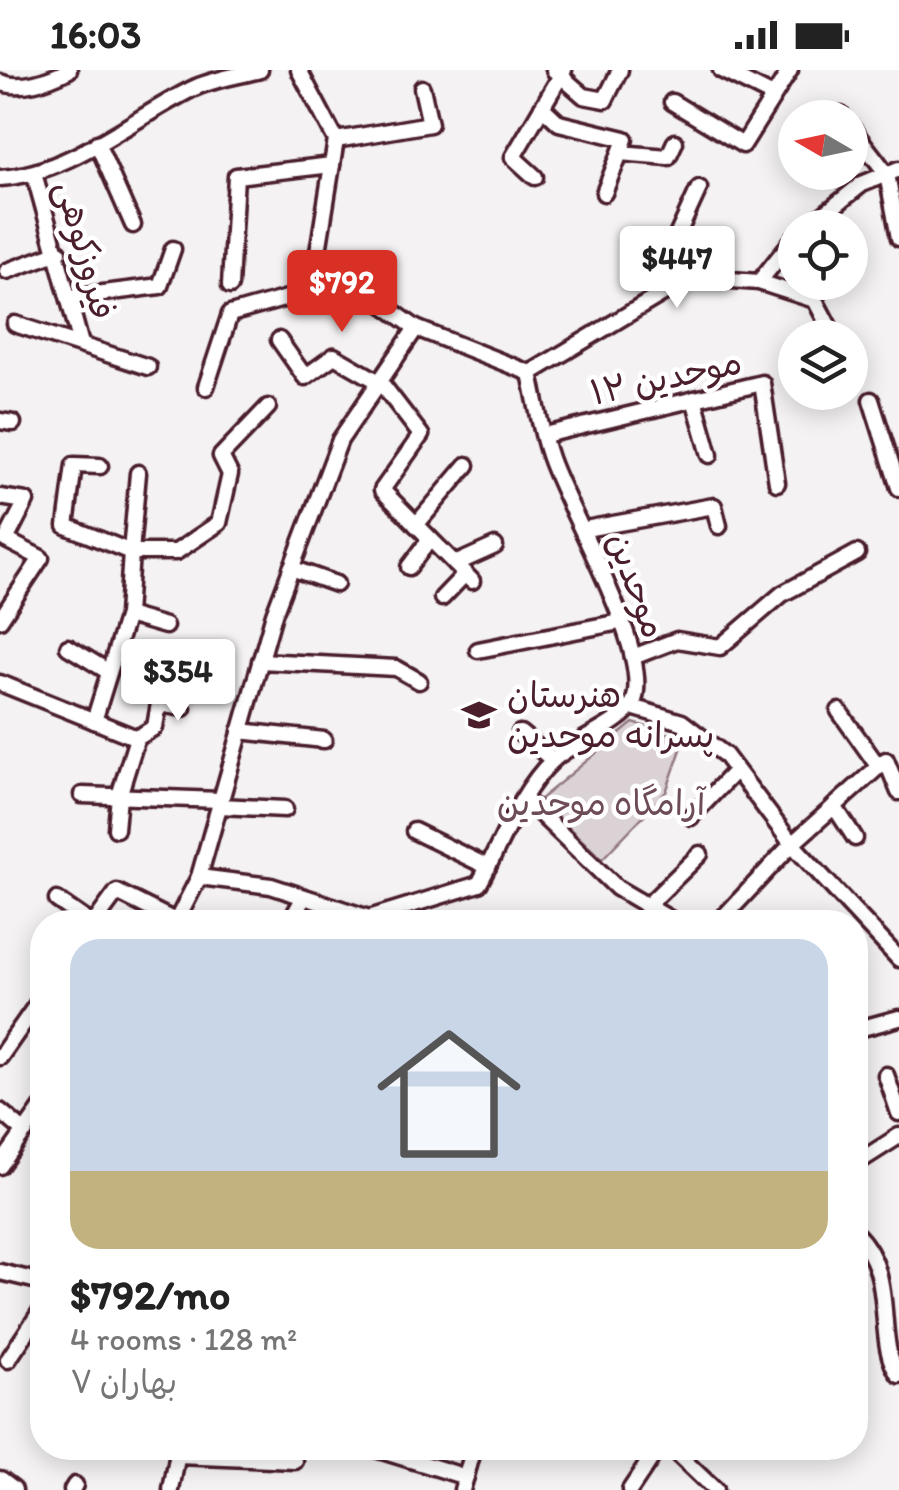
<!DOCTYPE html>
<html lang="en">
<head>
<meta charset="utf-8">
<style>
  :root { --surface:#fff; --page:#f6f6f6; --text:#222; --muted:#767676; --line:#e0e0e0; --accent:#d93025 }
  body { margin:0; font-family:Itim,"Playpen Sans Arabic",sans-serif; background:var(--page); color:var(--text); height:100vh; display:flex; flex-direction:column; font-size:38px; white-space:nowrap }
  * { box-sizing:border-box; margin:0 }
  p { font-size:32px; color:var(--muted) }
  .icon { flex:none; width:55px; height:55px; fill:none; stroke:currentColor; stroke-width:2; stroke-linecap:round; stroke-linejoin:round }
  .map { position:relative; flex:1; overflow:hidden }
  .details { position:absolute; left:30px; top:840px; width:838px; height:550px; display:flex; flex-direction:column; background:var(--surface); border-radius:40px; box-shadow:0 5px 25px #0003 }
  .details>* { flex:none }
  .needle { width:65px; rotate:279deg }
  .controls { position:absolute; left:778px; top:30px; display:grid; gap:20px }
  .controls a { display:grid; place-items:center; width:90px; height:90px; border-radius:50%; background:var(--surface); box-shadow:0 5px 25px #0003; font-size:50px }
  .price { position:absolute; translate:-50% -85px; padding:0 22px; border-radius:10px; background:#fff; color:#222; font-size:32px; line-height:65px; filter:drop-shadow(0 2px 5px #0008) }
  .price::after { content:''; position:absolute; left:50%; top:60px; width:30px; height:22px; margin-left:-15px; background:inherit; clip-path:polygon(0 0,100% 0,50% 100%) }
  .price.current { background:var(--accent); color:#fff }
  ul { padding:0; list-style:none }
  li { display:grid; align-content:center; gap:20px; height:530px; padding:0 40px }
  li+li { border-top:2px solid var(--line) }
  li span { display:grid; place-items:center; height:310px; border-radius:30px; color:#555 }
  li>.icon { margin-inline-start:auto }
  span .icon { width:180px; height:180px; fill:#fffc; stroke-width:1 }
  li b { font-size:42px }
  .status { display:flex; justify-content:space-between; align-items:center; height:70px; padding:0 50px; background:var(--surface); direction:ltr }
  .status svg { height:28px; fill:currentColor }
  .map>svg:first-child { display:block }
</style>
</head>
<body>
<div class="status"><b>16:03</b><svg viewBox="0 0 49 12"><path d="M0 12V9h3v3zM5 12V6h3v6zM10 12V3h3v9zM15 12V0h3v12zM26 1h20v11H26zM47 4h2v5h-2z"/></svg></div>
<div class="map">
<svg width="899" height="1420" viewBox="0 0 899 1420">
  <rect width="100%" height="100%" fill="#f4f2f2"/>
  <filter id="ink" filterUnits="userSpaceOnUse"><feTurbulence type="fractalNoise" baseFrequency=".01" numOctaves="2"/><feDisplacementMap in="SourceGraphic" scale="20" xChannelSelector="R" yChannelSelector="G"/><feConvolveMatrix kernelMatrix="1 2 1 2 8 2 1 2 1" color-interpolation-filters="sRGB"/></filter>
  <g filter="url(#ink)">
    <!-- green -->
    <path fill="#dbd2d5" stroke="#927880" stroke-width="2.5" d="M 633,653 L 685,668 L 666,722 L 602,789 L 539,730 Z"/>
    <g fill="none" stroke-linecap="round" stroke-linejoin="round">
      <!-- minor casing -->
      <g stroke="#4a1f2b" stroke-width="21">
        <g id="minor">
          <path d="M 299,0 L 336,70 L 317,188 L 322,191"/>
          <path d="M 554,0 L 584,26 L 605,30 L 620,0"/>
          <path d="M 721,0 L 773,26"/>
          <path d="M 0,12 C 20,21 50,10 69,0"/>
          <path d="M 672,32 L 743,75 L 790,0"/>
          <path d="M 542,37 L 559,53 L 625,69 L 620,83 L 668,87 L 675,72"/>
          <path d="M 841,45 L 843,48"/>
          <path d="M 850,56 L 887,104 L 899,168"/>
          <path d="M 336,70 L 430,54 L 422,18"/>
          <path d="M 97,73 L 133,155"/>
          <path d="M 34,103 L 81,274"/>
          <path d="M 535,107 L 513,87 L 564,0"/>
          <path d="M 0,108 C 69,104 131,49 192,19 C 212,9 238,6 260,0"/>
          <path d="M 699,118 L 676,168 L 717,209"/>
          <path d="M 604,123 L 620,83"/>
          <path d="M 807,158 L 862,114 L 899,99"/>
          <path d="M 322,191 L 416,258 L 530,303"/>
          <path d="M 7,201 L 59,182"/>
          <path d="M 759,212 L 815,230 L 835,268"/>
          <path d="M 230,216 L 236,106 L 332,95"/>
          <path d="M 71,227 L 160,216 L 173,179"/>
          <path d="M 15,254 L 148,297"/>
          <path d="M 279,270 L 305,307 L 334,286 L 381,313 L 421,365 L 382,420 L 472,511"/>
          <path d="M 530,303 L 690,207 L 759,212 L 795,167"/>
          <path d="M 206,317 L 230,244 L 305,223 L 322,191"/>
          <path d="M 694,329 L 710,385"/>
          <path d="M 871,330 L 899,418"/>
          <path d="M 0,351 L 13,353"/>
          <path d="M 545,365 L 762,313 L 777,413"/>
          <path d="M 138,403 L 131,482 L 176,482 L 219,453 L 230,404 L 221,386 L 268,337"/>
          <path d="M 0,427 L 26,431 L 6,470 L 41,488 L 0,550"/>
          <path d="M 416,455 L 467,395"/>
          <path d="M 585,459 L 714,436 L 719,456"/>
          <path d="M 455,494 L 495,476"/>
          <path d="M 409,497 L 430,469"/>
          <path d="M 291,498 L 336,514"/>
          <path d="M 442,528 L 465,504"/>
          <path d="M 127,545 L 165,556"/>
          <path d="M 68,577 L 109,602"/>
          <path d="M 478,580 L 620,552"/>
          <path d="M 633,587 L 677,570 L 720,577 L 782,524 L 857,483"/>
          <path d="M 260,591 L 396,598 L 419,611"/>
          <path d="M 0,613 L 137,668 L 119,726 L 116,759"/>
          <path d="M 159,634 L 183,638"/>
          <path d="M 632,637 L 682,652 L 725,685 L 792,774 L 719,852"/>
          <path d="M 839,641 L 878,696"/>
          <path d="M 94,651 L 127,545 L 131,482 L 66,456 L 74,395 L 100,396"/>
          <path d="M 240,661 L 324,670"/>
          <path d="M 520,663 L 553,690"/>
          <path d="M 137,668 L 155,657 L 164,604"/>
          <path d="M 899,722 L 886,690 L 792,774 L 899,889"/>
          <path d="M 82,725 L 220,730"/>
          <path d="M 526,730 L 617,818 L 675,852"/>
          <path d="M 219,736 L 285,739"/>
          <path d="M 834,736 L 855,768"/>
          <path d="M 691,747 L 736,700"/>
          <path d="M 414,761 L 488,797"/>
          <path d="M 199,807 L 271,816 L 369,848 L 479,814 C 501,774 520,721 553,690 C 571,673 623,653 633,633 C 655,584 565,437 549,385 C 540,359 536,330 530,303"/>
          <path d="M 57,830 L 89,852"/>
          <path d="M 648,835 L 700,784"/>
          <path d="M 95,852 L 117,822 L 177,852"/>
          <path d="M 176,852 L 199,807 L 274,544 L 340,370 L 416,258"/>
          <path d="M 290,852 L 304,827"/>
          <path d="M 855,960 L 899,948"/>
          <path d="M 0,987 L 42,927"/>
          <path d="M 886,1005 L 899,1043"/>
          <path d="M 0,1041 L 25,1062"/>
          <path d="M 855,1094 L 899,1066"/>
          <path d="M 0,1096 L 42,1037"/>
          <path d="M 855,1163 C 899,1205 873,1270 899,1305"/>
          <path d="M 0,1202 L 42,1212"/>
          <path d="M 8,1290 L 42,1239"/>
          <path d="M 372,1378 L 466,1407"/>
          <path d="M 671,1378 L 715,1420"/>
          <path d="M 178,1386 L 295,1391"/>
          <path d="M 72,1420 L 75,1415"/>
          <path d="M 171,1420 L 179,1378"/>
          <path d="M 462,1420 L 474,1378"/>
          <path d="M 630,1420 L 658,1378"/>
        </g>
      </g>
      <!-- major casing -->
      <g stroke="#4a1f2b" stroke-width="25">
        <path id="major" d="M 0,1411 L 12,1420"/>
      </g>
      <!-- minor -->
      <use href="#minor" stroke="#fff" stroke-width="14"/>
      <!-- major -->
      <use href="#major" stroke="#fff" stroke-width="18"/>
    </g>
  </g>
  <!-- icons -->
  <defs>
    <g id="school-bare" transform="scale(2.7)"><path d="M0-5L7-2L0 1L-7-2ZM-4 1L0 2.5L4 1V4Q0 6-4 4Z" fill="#4a1f2b" stroke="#fff" stroke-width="2.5" paint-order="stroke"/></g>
  </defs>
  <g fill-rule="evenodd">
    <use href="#school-bare" x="479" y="645"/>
  </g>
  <g text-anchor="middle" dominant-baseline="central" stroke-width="9" stroke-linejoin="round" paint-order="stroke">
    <!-- street labels -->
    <g font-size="35" fill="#4a1f2b" stroke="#fff">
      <text transform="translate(86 180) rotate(75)">فیروزکوهی</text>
      <text transform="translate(666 307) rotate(-12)">موحدین ۱۲</text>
      <text transform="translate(637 515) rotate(70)">موحدین</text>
    </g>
    <!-- poi labels -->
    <g font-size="35" fill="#4a1f2b" stroke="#fff" text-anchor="start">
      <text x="507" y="625">هنرستان<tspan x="507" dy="40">پسرانه موحدین</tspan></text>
    </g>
    <!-- park labels -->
    <g font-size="35" fill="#6e4c56" stroke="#fff">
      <text x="601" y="733">آرامگاه موحدین</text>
    </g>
  </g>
</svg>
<div class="controls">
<a><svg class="needle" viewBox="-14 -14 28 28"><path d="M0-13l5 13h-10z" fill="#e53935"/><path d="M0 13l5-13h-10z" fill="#767676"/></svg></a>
<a><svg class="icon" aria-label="locate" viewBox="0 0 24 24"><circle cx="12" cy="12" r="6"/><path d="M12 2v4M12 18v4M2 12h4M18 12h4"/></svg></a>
<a><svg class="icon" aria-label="layers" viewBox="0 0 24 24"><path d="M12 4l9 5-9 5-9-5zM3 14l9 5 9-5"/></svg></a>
</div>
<b class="price" style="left:677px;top:241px">$447</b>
<b class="price current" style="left:342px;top:265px">$792</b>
<b class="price" style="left:178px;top:654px">$354</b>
<section class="details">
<ul>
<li><span style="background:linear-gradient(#c9d6e8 75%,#c2b280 0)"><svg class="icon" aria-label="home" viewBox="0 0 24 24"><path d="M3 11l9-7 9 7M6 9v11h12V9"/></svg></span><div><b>$792/mo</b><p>4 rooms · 128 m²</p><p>بهاران ۷</p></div></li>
</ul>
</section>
</div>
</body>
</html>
